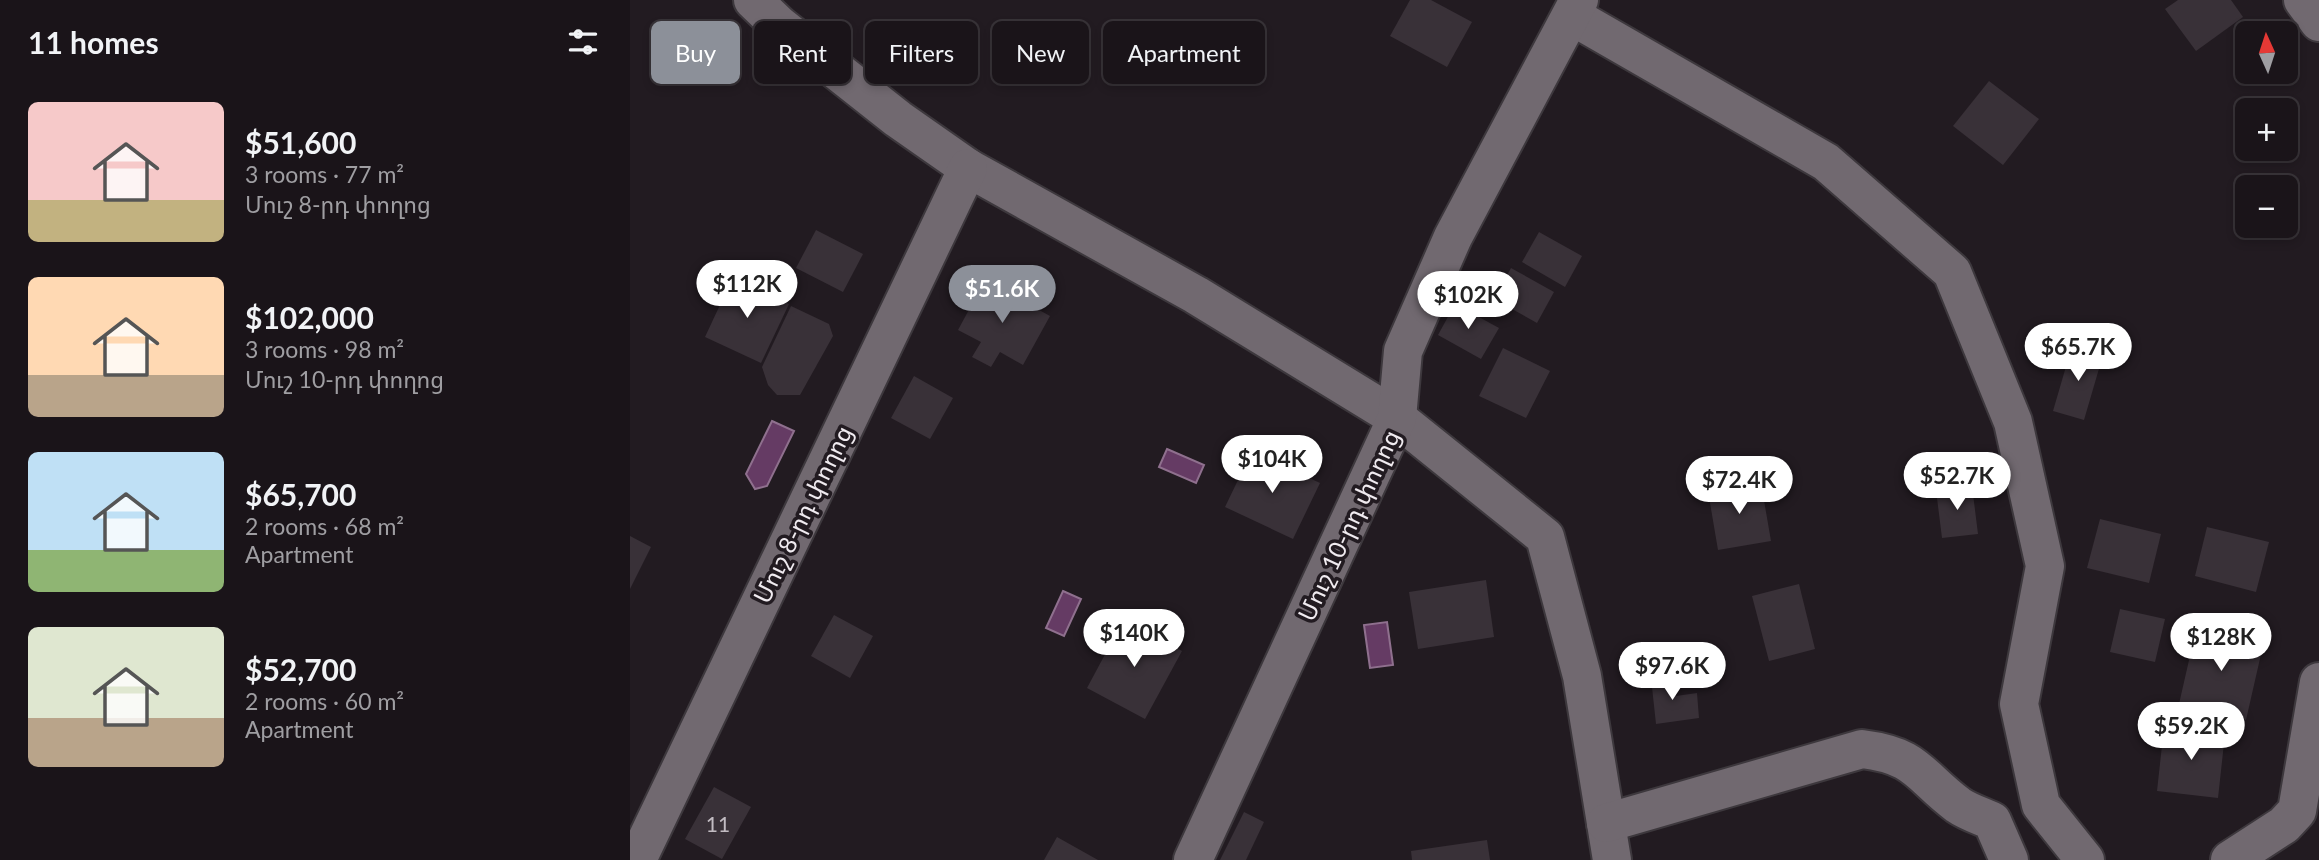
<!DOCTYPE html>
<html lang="en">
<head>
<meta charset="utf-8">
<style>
  :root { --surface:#1a1419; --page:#272126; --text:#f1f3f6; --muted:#9f9ea2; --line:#383338; --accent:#8c9099 }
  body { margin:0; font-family:Lato,"Noto Sans Armenian",sans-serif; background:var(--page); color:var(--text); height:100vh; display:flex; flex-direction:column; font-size:26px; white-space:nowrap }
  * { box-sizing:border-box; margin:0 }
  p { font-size:23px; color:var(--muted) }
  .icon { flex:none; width:38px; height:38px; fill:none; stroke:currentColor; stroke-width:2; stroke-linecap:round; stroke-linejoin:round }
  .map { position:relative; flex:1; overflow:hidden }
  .drawer { display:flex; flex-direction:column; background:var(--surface); width:630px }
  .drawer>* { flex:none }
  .banner { position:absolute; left:21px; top:21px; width:665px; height:63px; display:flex; gap:14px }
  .needle { width:46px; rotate:357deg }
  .fabs { position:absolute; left:1605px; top:21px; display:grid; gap:14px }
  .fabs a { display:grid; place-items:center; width:63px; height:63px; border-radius:10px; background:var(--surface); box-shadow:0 4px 10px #0003,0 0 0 2px var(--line); font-size:35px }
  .price { position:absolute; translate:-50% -60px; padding:0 16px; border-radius:24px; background:#fff; color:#222; font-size:23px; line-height:46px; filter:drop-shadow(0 2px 4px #0008) }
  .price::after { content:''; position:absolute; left:50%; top:42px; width:21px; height:16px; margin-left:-10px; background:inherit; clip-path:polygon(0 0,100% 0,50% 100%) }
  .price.current { background:var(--accent); color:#fff }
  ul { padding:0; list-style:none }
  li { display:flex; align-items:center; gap:21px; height:175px; padding:0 28px }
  li span { display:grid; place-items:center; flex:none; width:196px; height:140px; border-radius:10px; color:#555 }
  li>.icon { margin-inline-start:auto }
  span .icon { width:84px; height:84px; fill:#fffc; stroke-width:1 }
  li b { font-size:30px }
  h2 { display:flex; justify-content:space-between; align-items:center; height:84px; padding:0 28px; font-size:30px }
  .tag { padding:0 24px; border-radius:10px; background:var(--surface); box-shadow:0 4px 10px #0003,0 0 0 2px var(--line); font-size:24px; line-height:63px }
  .tag.current { background:var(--accent); color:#fff }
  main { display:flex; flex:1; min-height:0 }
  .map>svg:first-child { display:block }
</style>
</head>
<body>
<main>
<section class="drawer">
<h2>11 homes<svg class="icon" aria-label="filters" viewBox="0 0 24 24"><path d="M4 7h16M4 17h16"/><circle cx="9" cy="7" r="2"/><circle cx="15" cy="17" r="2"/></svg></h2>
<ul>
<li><span style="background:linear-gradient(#f6c9c9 70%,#c2b280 0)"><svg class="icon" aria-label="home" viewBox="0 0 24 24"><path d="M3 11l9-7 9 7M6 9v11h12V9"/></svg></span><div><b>$51,600</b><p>3 rooms · 77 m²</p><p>Մուշ 8-րդ փողոց</p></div></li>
<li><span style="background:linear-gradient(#ffd9b3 70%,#b9a48a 0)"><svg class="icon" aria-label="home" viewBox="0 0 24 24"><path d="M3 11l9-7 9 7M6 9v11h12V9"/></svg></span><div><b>$102,000</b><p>3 rooms · 98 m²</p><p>Մուշ 10-րդ փողոց</p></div></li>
<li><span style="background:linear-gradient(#bfe0f5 70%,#8fb573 0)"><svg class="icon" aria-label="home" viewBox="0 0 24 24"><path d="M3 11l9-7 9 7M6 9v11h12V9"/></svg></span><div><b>$65,700</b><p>2 rooms · 68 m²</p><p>Apartment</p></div></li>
<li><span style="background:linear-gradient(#dfe7d0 65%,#b9a48a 0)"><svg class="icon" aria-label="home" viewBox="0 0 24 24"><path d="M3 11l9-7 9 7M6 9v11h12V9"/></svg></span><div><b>$52,700</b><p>2 rooms · 60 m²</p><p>Apartment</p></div></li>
</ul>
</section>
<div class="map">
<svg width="1689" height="860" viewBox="0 0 1689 860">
  <rect width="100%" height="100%" fill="#221b21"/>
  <!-- water -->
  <g fill="#653b64" stroke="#8f708e" stroke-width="2">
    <path d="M 142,421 L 164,431 L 137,486 L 125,489 L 116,474 Z"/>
    <path d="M 537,449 L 574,465 L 566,483 L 529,467 Z"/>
    <path d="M 433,591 L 451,599 L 434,636 L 416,628 Z"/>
    <path d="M 757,622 L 763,665 L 740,668 L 734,625 Z"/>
  </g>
  <!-- building -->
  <g fill="#393138">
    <path d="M 780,0 L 801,0 L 842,22 L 817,67 L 760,36 Z"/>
    <path d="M 1548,0 L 1601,0 L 1613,17 L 1566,51 L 1535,9 Z"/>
    <path d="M 1359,81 L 1409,119 L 1373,165 L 1323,126 Z"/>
    <path d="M 186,230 L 233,254 L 213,292 L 166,268 Z"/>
    <path d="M 909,232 L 952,256 L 935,287 L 892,262 Z"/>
    <path d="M 881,268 L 924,292 L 907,323 L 864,299 Z"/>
    <path d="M 103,277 L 159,304 L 131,363 L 75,337 Z"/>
    <path d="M 355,280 L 420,316 L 393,365 L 370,352 L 361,367 L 342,357 L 351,342 L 328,330 Z"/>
    <path d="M 825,304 L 869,328 L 851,359 L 808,335 Z"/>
    <path d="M 161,306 L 199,324 L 203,336 L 170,395 L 147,395 L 138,385 L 132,367 Z"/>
    <path d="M 1442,346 L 1473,355 L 1454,420 L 1423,411 Z"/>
    <path d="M 873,348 L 920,371 L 896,418 L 849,396 Z"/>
    <path d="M 284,376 L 323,398 L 300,439 L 261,418 Z"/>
    <path d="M 622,451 L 690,483 L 663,539 L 595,507 Z"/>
    <path d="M 1131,483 L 1141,541 L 1088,550 L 1078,491 Z"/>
    <path d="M 1342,486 L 1348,534 L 1312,538 L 1306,490 Z"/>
    <path d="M 1470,519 L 1531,534 L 1519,583 L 1457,568 Z"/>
    <path d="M 1577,527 L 1639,542 L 1626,592 L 1565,576 Z"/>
    <path d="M 0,536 L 21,547 L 0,589 Z"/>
    <path d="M 856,580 L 864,637 L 788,649 L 779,592 Z"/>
    <path d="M 1169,584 L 1185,649 L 1139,661 L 1122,596 Z"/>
    <path d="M 1490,609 L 1535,619 L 1525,662 L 1480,652 Z"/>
    <path d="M 204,615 L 243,636 L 220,678 L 181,656 Z"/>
    <path d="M 494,619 L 552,651 L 515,719 L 457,688 Z"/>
    <path d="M 1567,625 L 1634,641 L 1616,720 L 1549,704 Z"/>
    <path d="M 1044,676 L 1046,696 L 1067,693 L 1069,718 L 1026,724 L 1021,678 Z"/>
    <path d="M 1534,727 L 1595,734 L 1588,798 L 1527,791 Z"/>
    <path d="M 84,787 L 121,807 L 92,859 L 55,839 Z"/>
    <path d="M 614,812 L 634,822 L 616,860 L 590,860 Z"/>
    <path d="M 427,837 L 468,860 L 414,860 Z"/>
    <path d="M 857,840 L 860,860 L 782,860 L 781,851 Z"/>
  </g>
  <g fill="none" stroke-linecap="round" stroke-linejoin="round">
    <!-- minor casing -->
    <g stroke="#3d383d" stroke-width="42">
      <g id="minor">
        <path d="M 123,0 L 149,25 L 268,119 L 338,168 L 566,295 L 767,418 L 915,537 L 952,676 L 982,860"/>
        <path d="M 1673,0 L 1689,22"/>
        <path d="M 942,16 L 1196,162 L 1322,272 L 1383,422 L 1415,566 L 1389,704 L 1411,805 L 1455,860"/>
        <path d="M 976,823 L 1232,749 C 1288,756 1288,775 1328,805 C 1338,812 1351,816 1362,821 L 1379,860"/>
        <path d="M 7,860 L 338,168"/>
        <path d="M 563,860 L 767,418 L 773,351 L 823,237 L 949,0"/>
        <path d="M 1600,860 L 1654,825 L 1667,811 L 1689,682"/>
      </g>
    </g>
    <!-- minor -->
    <use href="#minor" stroke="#716970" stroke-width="38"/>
  </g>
  <g text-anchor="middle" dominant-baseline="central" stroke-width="7" stroke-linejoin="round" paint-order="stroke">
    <!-- number labels -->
    <g font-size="21" fill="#c2bcc2">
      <text x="88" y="823">11</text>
    </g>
    <!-- street labels -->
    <g font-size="24" fill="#f0ebf0" stroke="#221b21">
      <text transform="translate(172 514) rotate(-64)">Մուշ 8-րդ փողոց</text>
      <text transform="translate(718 525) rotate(-65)">Մուշ 10-րդ փողոց</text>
    </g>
  </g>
</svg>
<div class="fabs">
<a><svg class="needle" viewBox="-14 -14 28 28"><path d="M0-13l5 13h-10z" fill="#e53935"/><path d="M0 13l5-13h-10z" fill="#9f9ea2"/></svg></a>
<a>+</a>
<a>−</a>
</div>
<b class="price" style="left:117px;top:320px">$112K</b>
<b class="price current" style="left:372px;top:325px">$51.6K</b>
<b class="price" style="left:838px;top:331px">$102K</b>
<b class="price" style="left:1448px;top:383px">$65.7K</b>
<b class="price" style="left:642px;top:495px">$104K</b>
<b class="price" style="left:1327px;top:512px">$52.7K</b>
<b class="price" style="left:1109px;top:516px">$72.4K</b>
<b class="price" style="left:504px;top:669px">$140K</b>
<b class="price" style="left:1591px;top:673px">$128K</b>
<b class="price" style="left:1042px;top:702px">$97.6K</b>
<b class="price" style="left:1561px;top:762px">$59.2K</b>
<div class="banner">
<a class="tag current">Buy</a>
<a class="tag">Rent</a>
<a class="tag">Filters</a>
<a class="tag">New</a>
<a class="tag">Apartment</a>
</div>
</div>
</main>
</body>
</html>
